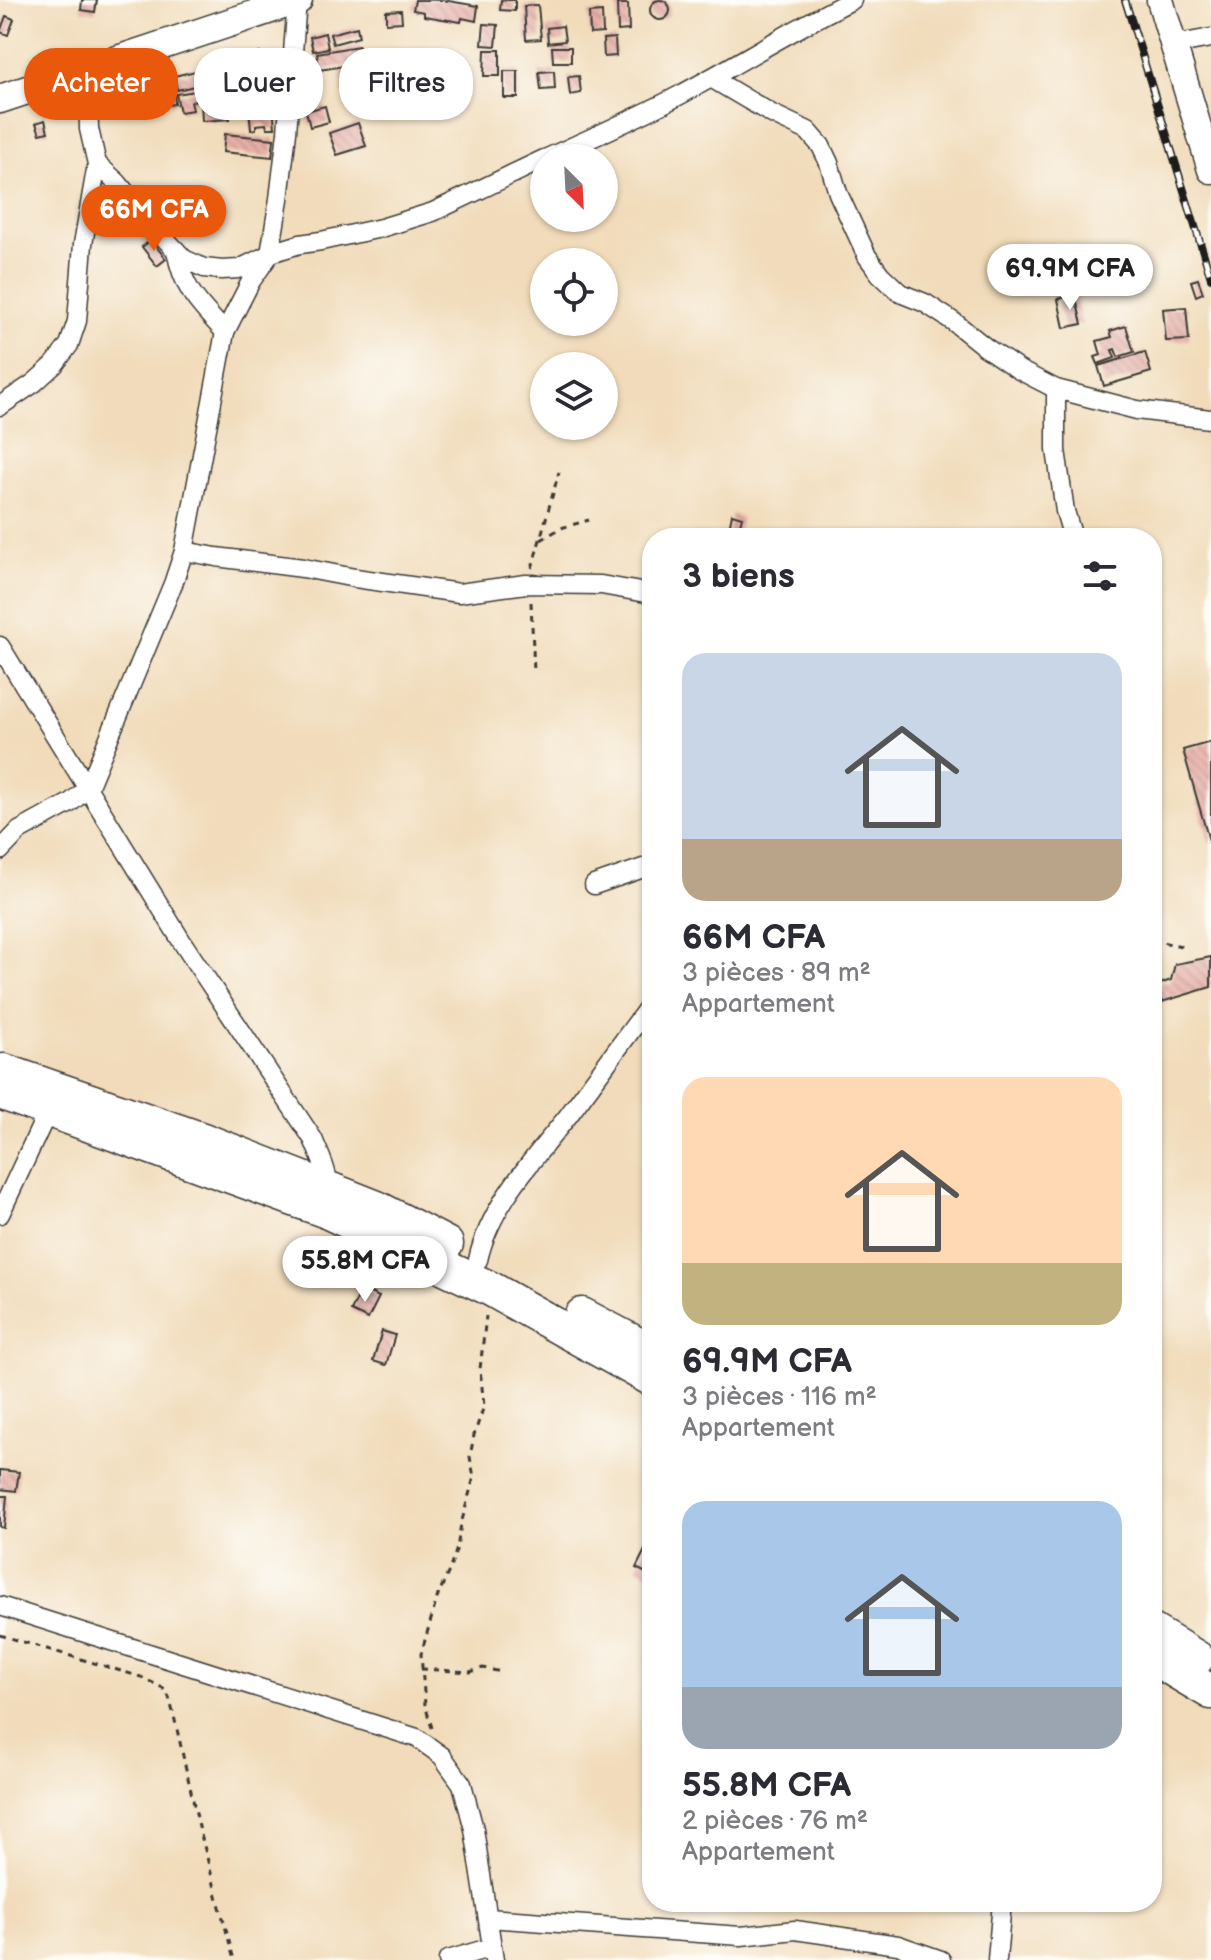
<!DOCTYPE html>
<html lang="fr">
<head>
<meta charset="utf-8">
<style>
  :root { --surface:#fff; --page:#f2f2f3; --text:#2b2b33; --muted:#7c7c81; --accent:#ea580c }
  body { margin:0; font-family:"Balsamiq Sans",sans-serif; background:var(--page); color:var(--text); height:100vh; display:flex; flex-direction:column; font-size:30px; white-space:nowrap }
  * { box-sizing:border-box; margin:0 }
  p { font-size:26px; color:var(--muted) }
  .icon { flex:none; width:44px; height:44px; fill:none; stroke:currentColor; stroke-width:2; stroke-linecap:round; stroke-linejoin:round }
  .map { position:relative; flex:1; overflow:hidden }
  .side { position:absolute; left:642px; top:528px; width:520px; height:1384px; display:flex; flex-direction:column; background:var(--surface); border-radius:32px; box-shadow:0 2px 6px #0004 }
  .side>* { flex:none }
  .guide { position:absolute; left:24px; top:48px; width:498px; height:72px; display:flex; gap:16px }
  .needle { width:52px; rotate:156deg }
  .fabs { position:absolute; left:530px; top:144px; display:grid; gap:16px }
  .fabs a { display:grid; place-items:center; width:88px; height:88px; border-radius:50%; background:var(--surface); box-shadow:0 2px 6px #0004; font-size:40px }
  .price { position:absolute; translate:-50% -68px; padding:0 18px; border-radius:28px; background:#fff; color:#222; font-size:26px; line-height:52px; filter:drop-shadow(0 2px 4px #0008) }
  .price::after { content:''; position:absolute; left:50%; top:48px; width:24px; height:18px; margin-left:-12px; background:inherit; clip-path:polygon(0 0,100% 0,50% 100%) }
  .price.on { background:var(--accent); color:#fff }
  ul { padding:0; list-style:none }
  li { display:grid; align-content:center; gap:16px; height:424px; padding:0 40px }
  li span { display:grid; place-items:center; height:248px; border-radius:24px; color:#555 }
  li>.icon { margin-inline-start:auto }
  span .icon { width:144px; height:144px; fill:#fffc; stroke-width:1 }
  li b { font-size:34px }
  h2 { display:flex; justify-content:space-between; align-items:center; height:96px; padding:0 40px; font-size:34px }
  .chip { padding:0 28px; border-radius:32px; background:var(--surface); box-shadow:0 2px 6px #0004; font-size:28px; line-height:72px }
  .chip.on { background:var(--accent); color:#fff }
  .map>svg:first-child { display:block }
</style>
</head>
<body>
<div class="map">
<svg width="1211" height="1960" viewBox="0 0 1211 1960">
  <defs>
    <pattern id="building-back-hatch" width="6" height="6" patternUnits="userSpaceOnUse" patternTransform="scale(2)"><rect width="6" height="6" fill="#e5afa7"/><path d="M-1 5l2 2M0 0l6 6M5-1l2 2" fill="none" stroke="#c4968f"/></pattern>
  </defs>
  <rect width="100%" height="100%" fill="#fdfcf7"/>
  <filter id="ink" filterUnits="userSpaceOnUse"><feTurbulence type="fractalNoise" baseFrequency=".0125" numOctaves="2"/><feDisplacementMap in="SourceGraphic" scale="16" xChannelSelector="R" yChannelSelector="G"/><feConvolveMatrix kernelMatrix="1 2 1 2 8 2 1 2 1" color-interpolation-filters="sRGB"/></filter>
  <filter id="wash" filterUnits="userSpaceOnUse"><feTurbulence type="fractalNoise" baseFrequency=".006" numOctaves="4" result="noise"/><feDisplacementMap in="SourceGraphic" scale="32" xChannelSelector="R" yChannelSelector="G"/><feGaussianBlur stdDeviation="1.8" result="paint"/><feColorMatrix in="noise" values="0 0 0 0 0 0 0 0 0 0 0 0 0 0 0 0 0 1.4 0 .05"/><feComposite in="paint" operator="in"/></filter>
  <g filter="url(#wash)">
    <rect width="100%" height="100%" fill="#f1dbba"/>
    <g id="blocks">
      <!-- building -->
      <g fill="url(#building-back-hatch)">
        <circle cx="660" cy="10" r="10"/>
        <path d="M 82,0 L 97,0 L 95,12 L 81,10 Z"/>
        <path d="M 415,0 L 443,0 L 478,6 L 476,21 L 462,18 L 461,22 L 424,16 L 424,12 L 413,10 Z"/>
        <path d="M 501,0 L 515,0 L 515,11 L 500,10 Z"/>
        <path d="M 617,4 L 628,4 L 629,30 L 618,31 Z"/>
        <path d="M 538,5 L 541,39 L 526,40 L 524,6 Z"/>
        <path d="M 401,10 L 402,22 L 386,23 L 386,11 Z"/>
        <path d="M 602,12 L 603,33 L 590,34 L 589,13 Z"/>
        <path d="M 6,16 L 14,19 L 8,35 L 0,32 Z"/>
        <path d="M 484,24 L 498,25 L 496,46 L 482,45 Z"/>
        <path d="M 563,26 L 565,41 L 548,43 L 547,28 Z"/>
        <path d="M 357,27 L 359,37 L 333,44 L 330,34 Z"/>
        <path d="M 325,33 L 328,48 L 313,51 L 310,37 Z"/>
        <path d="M 615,38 L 616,56 L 604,57 L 603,39 Z"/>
        <path d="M 359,46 L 362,63 L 319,70 L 317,53 Z"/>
        <path d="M 552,47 L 571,47 L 571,62 L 553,62 Z"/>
        <path d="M 485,50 L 500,50 L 500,76 L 484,76 Z"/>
        <path d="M 259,53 L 273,53 L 273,70 L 262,71 L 262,62 L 259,63 Z"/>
        <path d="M 257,59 L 258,76 L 231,78 L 230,62 Z"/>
        <path d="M 355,69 L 358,91 L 343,94 L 340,71 Z"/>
        <path d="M 196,71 L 199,85 L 177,90 L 174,76 Z"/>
        <rect x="504" y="71" width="14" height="27"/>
        <path d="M 554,71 L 555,89 L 541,90 L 539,72 Z"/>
        <path d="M 579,76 L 581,93 L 570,95 L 568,77 Z"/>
        <path d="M 173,82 L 175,104 L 157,106 L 155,84 Z"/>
        <path d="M 196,91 L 198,100 L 191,102 L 193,110 L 180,112 L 176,94 Z"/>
        <path d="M 229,98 L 230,119 L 202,121 L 201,100 Z"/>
        <path d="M 273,106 L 275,128 L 267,128 L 266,124 L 256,125 L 256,129 L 251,130 L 249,108 Z"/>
        <path d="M 325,106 L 329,122 L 310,127 L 306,111 Z"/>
        <path d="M 45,120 L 48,132 L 40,134 L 36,123 Z"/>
        <path d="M 358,123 L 366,146 L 337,155 L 329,133 Z"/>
        <path d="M 225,134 L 274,139 L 272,157 L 223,152 Z"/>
        <path d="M 151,240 L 166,259 L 157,266 L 142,247 Z"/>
        <path d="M 1198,279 L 1203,293 L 1196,296 L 1191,281 Z"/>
        <path d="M 1075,295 L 1082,324 L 1064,328 L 1058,299 Z"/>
        <path d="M 1186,307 L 1189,340 L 1166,341 L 1163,309 Z"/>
        <path d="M 1126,326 L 1134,352 L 1118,357 L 1115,349 L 1112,350 L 1115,358 L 1098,364 L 1095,357 L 1101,355 L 1097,341 L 1112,337 L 1110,331 Z"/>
        <path d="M 1145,352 L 1151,372 L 1104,386 L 1098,366 Z"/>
        <path d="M 732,514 L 742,517 L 737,538 L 727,538 Z"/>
        <path d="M 1211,742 L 1211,844 L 1210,844 L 1183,750 Z"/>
        <path d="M 1211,957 L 1211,987 L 1152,1005 L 1152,987 L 1171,980 L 1175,964 Z"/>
        <path d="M 362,1289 L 379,1297 L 368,1319 L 351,1311 Z"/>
        <path d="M 382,1331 L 395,1335 L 386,1365 L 373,1361 Z"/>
        <path d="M 0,1470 L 19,1472 L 16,1491 L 0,1489 Z"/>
        <path d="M 0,1496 L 7,1496 L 4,1528 L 0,1527 Z"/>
        <path d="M 652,1536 L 652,1576 L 636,1568 Z"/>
      </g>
    </g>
  </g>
  <g filter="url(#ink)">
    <use href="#blocks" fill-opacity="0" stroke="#3c3934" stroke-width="2"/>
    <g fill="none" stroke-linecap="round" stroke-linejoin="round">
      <!-- street casing -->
      <g stroke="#3c3934" stroke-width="21">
        <g id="street">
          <path d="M 1173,45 L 1211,38"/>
          <path d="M 711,78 L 772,114 L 808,131 L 821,146 L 829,163 L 838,193 L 867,256 L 880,274 L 900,293 L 925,303 L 954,322 L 985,347 L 1019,370 L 1056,389 L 1137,410 L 1210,419"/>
          <path d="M 547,158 C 592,138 637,118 680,95 C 738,64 793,29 852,0"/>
          <path d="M 97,164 L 117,182 L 155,228 L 184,259 L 204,268 L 222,270 L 239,269 L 274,252 L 300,244 L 321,241 L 381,228 L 433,212 L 544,159"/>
          <path d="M 176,250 C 183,290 199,304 225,332"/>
          <path d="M 1056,389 L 1056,450 L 1065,511 L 1073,538"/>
          <path d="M 0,406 L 34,383 L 54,365 L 69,345 L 77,321 L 83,244 L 97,164 L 89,129 L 88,70"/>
          <path d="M 184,551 L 216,557 L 303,568 L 355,578 L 459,593 L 526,584 L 601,585 L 652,594"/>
          <path d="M 0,646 L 184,945 L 313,1139 C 320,1156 330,1175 328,1193"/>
          <path d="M 0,851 L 19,831 L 70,803 L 88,788 L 173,584 L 184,551 L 225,332 L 251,281 L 270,254 L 279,199 L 287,132 L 297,0"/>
          <path d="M 594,885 L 652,865"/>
          <path d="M 0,1214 L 48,1111"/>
          <path d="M 478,1260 C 490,1205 534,1159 568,1116 C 596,1078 624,1040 652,1002"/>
          <path d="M 0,1606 L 417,1738 L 442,1756 L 462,1784 L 474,1829 L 494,1960"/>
          <path d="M 488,1918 L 741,1936 L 795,1930 L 898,1945 L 941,1960"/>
          <path d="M 448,1960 L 492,1947"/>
          <path d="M 997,1960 L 1002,1902"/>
        </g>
      </g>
      <!-- secondary casing -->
      <g stroke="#3c3934" stroke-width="29">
        <path id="secondary" d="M 1160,0 L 1211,170"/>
      </g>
      <!-- primary casing -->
      <g stroke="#3c3934" stroke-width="31">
        <path id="primary" d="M 0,99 L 298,0"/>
      </g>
      <!-- highway casing -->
      <g stroke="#3c3934" stroke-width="37">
        <g id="highway">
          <path d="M 4,1071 L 203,1140 L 329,1189 L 377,1208 L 446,1244"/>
          <path d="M 0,1092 L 324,1210 L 491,1289 L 652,1379"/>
          <path d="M 582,1315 L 652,1352"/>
          <path d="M 1152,1631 L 1197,1658"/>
          <path d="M 1152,1657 L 1211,1692"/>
        </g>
      </g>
      <!-- path -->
      <g stroke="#3c3934" stroke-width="3" stroke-dasharray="6 6" stroke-linecap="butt">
        <path d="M 541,540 L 561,528 L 589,520"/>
        <path d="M 532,568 L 559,472"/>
        <path d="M 531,602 L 534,672"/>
        <path d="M 1152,940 L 1186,947"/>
        <path d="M 0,1635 L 141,1677 L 163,1688 L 169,1697 L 174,1716 L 200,1831 L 234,1960"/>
        <path d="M 421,1669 L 470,1672 L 483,1668 L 501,1672"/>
        <path d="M 432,1728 L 425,1705 L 421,1654 L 438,1595 L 449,1571 L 457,1548 L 461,1524 L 474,1477 L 470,1457 L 474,1435 L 484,1406 L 480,1369 L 486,1316"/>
      </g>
      <!-- street -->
      <use href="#street" stroke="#fff" stroke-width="18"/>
      <!-- secondary -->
      <use href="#secondary" stroke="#fff" stroke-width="26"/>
      <!-- primary -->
      <use href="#primary" stroke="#fff" stroke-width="28"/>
      <!-- highway -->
      <use href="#highway" stroke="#fff" stroke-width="34"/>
      <!-- rail casing -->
      <g stroke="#1c1c1c" stroke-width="8">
        <path id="rail" d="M 1125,0 L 1211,278"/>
      </g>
      <!-- rail -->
      <use href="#rail" stroke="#fdfcf7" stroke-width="5" stroke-dasharray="15" stroke-linecap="butt"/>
    </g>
  </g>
</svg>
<div class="fabs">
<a><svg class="needle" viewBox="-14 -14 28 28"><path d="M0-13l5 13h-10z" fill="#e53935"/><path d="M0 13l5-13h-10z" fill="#7c7c81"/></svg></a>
<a><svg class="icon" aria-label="locate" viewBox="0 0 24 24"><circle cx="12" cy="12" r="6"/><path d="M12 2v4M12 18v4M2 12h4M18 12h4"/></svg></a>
<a><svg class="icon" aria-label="layers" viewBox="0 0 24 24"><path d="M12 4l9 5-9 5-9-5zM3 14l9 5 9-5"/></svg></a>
</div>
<b class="price on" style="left:154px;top:253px">66M CFA</b>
<b class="price" style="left:1070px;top:312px">69.9M CFA</b>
<b class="price" style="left:365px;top:1304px">55.8M CFA</b>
<div class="guide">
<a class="chip on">Acheter</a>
<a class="chip">Louer</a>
<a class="chip">Filtres</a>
</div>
<section class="side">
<h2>3 biens<svg class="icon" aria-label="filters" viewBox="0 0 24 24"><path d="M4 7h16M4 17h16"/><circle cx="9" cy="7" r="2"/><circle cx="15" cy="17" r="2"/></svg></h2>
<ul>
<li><span style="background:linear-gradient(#c9d6e8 75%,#b9a48a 0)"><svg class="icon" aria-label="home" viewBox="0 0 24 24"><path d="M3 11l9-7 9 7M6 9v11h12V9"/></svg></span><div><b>66M CFA</b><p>3 pièces · 89 m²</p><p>Appartement</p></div></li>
<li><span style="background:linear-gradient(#ffd9b3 75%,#c2b280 0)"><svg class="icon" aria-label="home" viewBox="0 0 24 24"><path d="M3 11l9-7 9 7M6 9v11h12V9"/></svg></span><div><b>69.9M CFA</b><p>3 pièces · 116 m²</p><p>Appartement</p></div></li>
<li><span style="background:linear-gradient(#a9c7e8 75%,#9aa5b1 0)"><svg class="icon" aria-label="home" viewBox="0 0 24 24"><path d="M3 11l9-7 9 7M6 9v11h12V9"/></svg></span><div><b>55.8M CFA</b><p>2 pièces · 76 m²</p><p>Appartement</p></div></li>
</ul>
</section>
</div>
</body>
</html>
